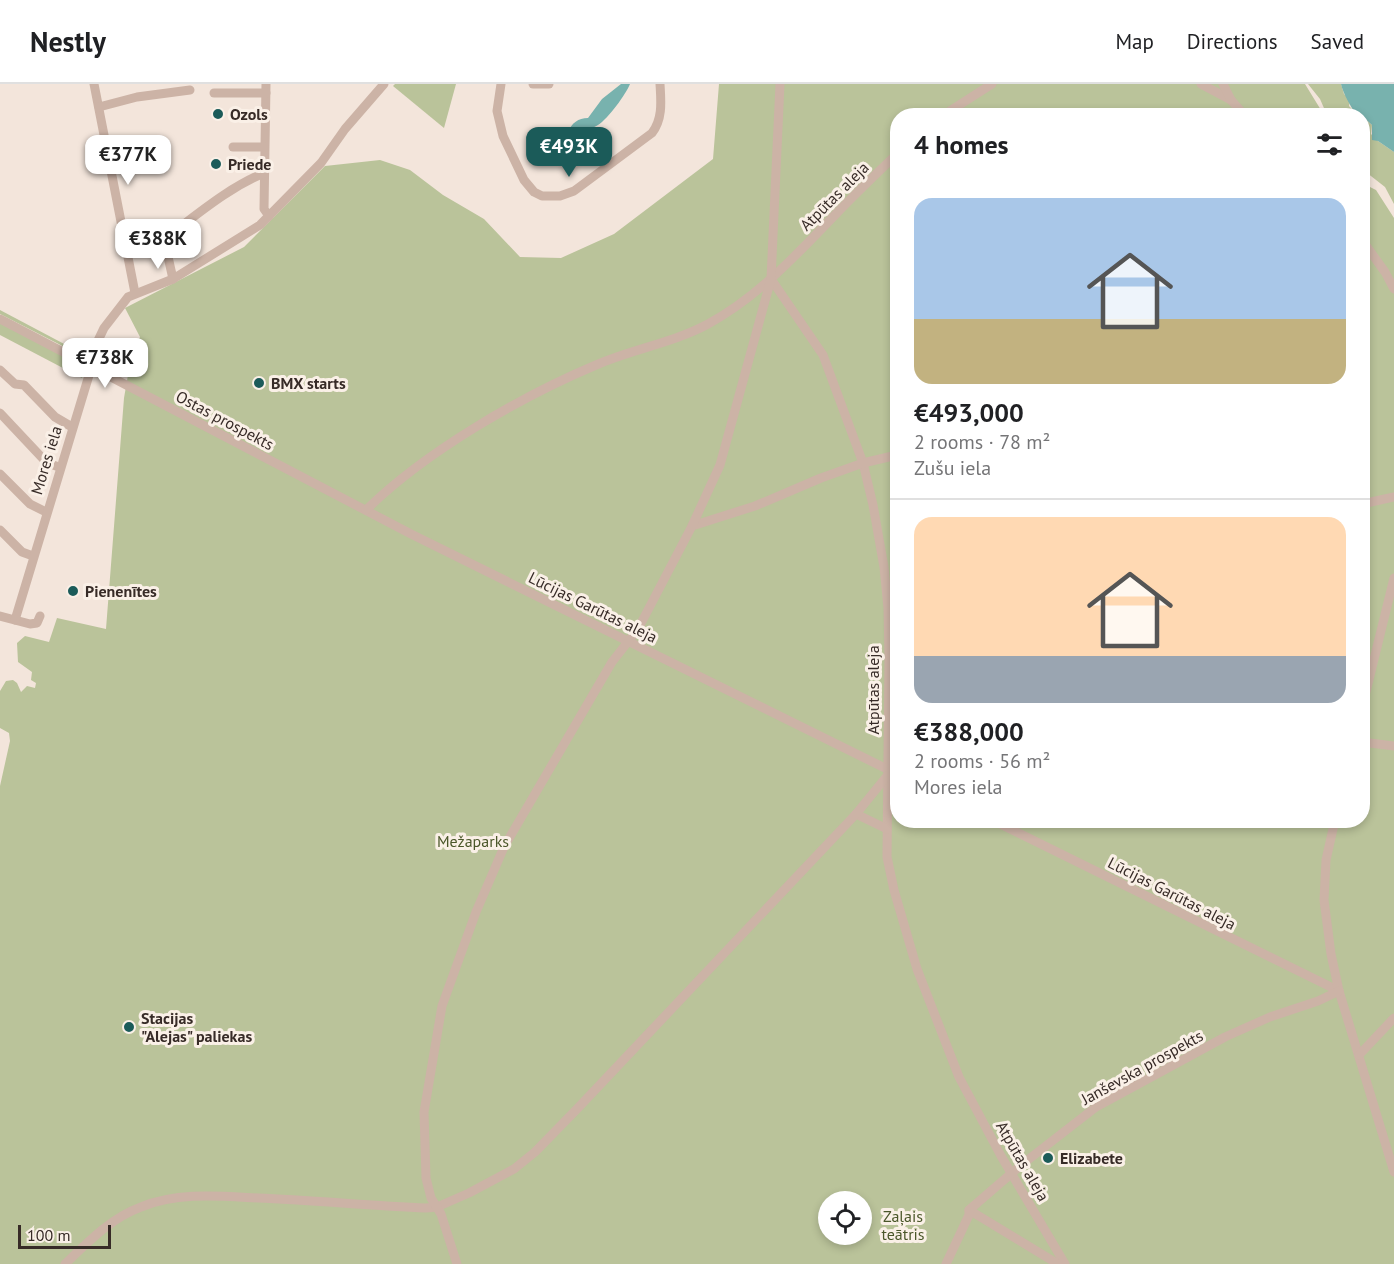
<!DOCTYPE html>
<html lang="en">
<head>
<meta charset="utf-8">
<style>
  :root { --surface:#fff; --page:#f2f2f2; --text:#202124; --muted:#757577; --line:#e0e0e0; --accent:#1b5b59 }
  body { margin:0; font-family:"PT Sans",sans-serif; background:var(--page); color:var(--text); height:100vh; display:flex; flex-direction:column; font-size:22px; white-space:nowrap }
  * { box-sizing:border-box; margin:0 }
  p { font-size:20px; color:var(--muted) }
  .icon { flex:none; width:33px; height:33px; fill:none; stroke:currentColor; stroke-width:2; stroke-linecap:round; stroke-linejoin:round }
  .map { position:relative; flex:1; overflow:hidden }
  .drawer { position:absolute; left:890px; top:24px; width:480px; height:720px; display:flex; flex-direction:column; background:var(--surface); border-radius:24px; box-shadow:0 3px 9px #0003 }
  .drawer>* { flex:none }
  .controls { position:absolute; left:818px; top:1107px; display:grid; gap:12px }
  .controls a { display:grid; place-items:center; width:54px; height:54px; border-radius:50%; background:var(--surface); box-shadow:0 3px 9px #0003; font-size:30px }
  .scale { position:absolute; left:18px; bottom:15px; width:93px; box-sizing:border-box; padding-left:6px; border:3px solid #372b27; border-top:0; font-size:16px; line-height:21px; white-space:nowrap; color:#372b27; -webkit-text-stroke:4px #faf0e7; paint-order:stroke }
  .price { position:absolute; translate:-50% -51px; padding:0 14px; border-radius:12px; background:#fff; color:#222; font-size:20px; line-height:39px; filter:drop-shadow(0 2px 3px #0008) }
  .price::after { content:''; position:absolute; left:50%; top:36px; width:18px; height:14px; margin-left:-9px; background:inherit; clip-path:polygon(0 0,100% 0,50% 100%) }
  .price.on { background:var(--accent); color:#fff }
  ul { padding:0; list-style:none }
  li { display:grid; align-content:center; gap:12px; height:318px; padding:0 24px }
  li+li { border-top:2px solid var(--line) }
  li span { display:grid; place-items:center; height:186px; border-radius:18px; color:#555 }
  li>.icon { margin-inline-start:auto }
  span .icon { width:108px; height:108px; fill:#fffc; stroke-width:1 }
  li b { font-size:26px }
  h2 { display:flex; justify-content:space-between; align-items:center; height:72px; padding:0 24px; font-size:26px }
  header { display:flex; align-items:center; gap:36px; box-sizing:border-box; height:84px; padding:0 30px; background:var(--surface); border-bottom:2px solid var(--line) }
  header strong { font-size:28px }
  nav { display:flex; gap:33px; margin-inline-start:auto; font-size:21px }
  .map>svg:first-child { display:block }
</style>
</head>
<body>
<header>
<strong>Nestly</strong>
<nav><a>Map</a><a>Directions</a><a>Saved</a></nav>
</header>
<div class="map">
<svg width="1394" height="1180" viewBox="0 0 1394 1180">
  <rect width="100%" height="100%" fill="#f3e5db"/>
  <!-- green -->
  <g fill="#bac39a" fill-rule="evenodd">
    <path d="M 395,0 L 456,0 L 444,44 L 393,2 Z"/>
    <path d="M 719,0 L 1305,0 L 1324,31 L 897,32 L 897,736 L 1362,736 L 1362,99 L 1376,106 L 1394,134 L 1394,1180 L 0,1180 L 0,702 L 10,657 L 9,649 L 0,644 L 0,607 L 6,597 L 13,596 L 17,599 L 21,608 L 27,602 L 35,604 L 36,599 L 31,596 L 32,588 L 18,578 L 17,559 L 25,552 L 49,558 L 57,534 L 106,545 L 124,314 L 128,291 L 124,289 L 140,253 L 125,224 L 244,163 L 325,82 L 380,76 L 410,86 L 443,111 L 484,135 L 520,173 L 561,174 L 614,150 L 713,75 ZM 828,1118 L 861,1118 L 861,1150 L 828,1150 Z"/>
    <path d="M 1308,0 L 1341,0 L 1344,10 L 1350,16 L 1349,22 L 1357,31 L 1327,31 L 1320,15 Z"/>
    <path d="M 1362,33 L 1372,41 L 1371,50 L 1378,57 L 1394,68 L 1394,120 L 1385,103 L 1362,85 Z"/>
    <path d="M 0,226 L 85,271 L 84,273 L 0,230 Z"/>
    <path d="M 0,239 L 84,283 L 85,285 L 82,294 L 0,251 Z"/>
  </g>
  <!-- water -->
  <g fill="#78b2ae">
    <path d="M 621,0 L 630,0 C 626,10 608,35 598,41 C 584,49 563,50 560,70 L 556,70 L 551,61 L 551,53 L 568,48 C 572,39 578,34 588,34 L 602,15 Z"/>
    <path d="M 1341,0 L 1394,0 L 1394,68 L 1378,57 L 1372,56 L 1372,41 L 1362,32 L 1357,31 C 1351,24 1343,9 1341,0 Z"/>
  </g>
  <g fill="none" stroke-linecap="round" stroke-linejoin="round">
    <!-- minor -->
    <g stroke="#ccb3a6" stroke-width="9">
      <path d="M 94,0 L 135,209"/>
      <path d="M 266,0 L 264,125 L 269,132"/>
      <path d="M 501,0 L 497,27 L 503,52 L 524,96 L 534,108 L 542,112 L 560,112 L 574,107 L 652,49 C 663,35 661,17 660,0"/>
      <path d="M 533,0 L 549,0"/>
      <path d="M 1201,0 L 1231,16 L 1245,32"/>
      <path d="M 1223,0 L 1231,16"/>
      <path d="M 214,9 L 266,9"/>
      <path d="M 99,23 L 137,13 L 190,6"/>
      <path d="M 942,32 L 992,0"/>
      <path d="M 233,63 L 264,63"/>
      <path d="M 1362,156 L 1385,188 L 1394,205"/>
      <path d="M 173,195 L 164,155 C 197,131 226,105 264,89"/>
      <path d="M 771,195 L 823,271 L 863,379 L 873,421 L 884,483 L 888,524 L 889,573 L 887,773 L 894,806 L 917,885 L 959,993 L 1001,1072 L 1065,1180"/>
      <path d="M 0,235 L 411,450 L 897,690"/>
      <path d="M 0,286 L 15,300 L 24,301 L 55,333 L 72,343"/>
      <path d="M 0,329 L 47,379 L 59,383"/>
      <path d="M 0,390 L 30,420 L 46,428"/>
      <path d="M 1362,420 L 1394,413"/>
      <path d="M 366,426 C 425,368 520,313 596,281 C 632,265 673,259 708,240 C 758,213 796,171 835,131 C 855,110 876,90 897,70"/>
      <path d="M 692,442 L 755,422 L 821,394 L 863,379 L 897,371"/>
      <path d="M 0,446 L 22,468 L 33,472"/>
      <path d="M 0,532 L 30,540 L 37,539 L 40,532"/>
      <path d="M 15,536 L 90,288 L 93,267 L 104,244 L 128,213 L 173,195 L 260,141 L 321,79 L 345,45 L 384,0"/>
      <path d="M 1362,624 L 1394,494"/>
      <path d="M 1362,658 L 1394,662"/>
      <path d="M 856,730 L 887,745"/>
      <path d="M 992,736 L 1339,907"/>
      <path d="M 1335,736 L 1326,776 L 1324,816 L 1331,870 L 1339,907 L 1394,1088"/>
      <path d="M 1359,971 L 1394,934"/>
      <path d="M 969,1126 L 1058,1180"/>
      <path d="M 65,1180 C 88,1158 111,1134 141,1123 C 178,1108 218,1112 258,1114 C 314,1116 370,1122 426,1124 L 437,1123 L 469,1109 L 514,1085 L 535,1068 L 577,1025 L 856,730 L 887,692"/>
      <path d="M 457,1180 L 441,1130 L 431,1114 L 426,1094 L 424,1028 L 442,922 L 476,828 L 504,763 L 612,578 L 638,545 L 692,442 L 720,381 L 771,195 L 780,0"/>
      <path d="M 946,1180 L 969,1131 L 969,1126 L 1020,1082 L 1096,1023 L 1225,953 L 1270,933 L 1318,917 L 1339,907"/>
    </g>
  </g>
  <!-- markers -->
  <g fill="#1b5b59" stroke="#faf0e7" stroke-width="2">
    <circle cx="218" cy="30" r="6"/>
    <circle cx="216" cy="80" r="6"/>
    <circle cx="259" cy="299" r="6"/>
    <circle cx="73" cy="507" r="6"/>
    <circle cx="129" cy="943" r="6"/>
    <circle cx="1048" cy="1074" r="6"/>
  </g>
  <g text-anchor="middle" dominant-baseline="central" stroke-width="6" stroke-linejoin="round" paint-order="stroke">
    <!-- poi labels -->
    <g font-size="16" font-weight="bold" fill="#372b27" stroke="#faf0e7" text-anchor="start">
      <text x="230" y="30">Ozols</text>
      <text x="228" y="80">Priede</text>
      <text x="271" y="299">BMX starts</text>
      <text x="85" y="507">Pienenītes</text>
      <text x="141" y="934">Stacijas<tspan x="141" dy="18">"Alejas" paliekas</tspan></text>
      <text x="1060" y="1074">Elizabete</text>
    </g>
    <!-- street labels -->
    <g font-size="16" fill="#372b27" stroke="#faf0e7">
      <text transform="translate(834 112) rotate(-45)">Atpūtas aleja</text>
      <text transform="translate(225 336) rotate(28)">Ostas prospekts</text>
      <text transform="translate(46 376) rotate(-73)">Mores iela</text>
      <text transform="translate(593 523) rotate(26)">Lūcijas Garūtas aleja</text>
      <text transform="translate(873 606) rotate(-90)">Atpūtas aleja</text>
      <text transform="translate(1172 809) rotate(27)">Lūcijas Garūtas aleja</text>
      <text transform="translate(1142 983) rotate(-29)">Janševska prospekts</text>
      <text transform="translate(1023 1077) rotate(60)">Atpūtas aleja</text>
    </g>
    <!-- park labels -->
    <g font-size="16" fill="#4b572a" stroke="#faf0e7">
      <text x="473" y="757">Mežaparks</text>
      <text x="903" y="1132">Zaļais<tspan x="903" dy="18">teātris</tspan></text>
    </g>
  </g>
</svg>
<div class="controls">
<a><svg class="icon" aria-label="locate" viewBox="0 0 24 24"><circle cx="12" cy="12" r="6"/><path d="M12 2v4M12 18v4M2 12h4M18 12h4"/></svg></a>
</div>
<div class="scale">100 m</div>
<b class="price on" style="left:569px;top:94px">€493K</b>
<b class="price" style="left:128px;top:102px">€377K</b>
<b class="price" style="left:158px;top:186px">€388K</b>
<b class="price" style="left:105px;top:305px">€738K</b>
<section class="drawer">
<h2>4 homes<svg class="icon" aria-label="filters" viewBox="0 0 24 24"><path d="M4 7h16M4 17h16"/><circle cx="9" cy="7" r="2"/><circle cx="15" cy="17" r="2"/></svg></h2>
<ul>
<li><span style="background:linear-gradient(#a9c7e8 65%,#c2b280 0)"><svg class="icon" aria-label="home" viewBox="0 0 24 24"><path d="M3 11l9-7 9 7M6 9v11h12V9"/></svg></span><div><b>€493,000</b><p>2 rooms · 78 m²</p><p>Zušu iela</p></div></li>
<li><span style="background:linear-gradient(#ffd9b3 75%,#9aa5b1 0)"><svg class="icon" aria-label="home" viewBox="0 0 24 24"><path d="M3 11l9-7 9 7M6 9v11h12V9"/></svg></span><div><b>€388,000</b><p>2 rooms · 56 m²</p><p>Mores iela</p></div></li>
</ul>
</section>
</div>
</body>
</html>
